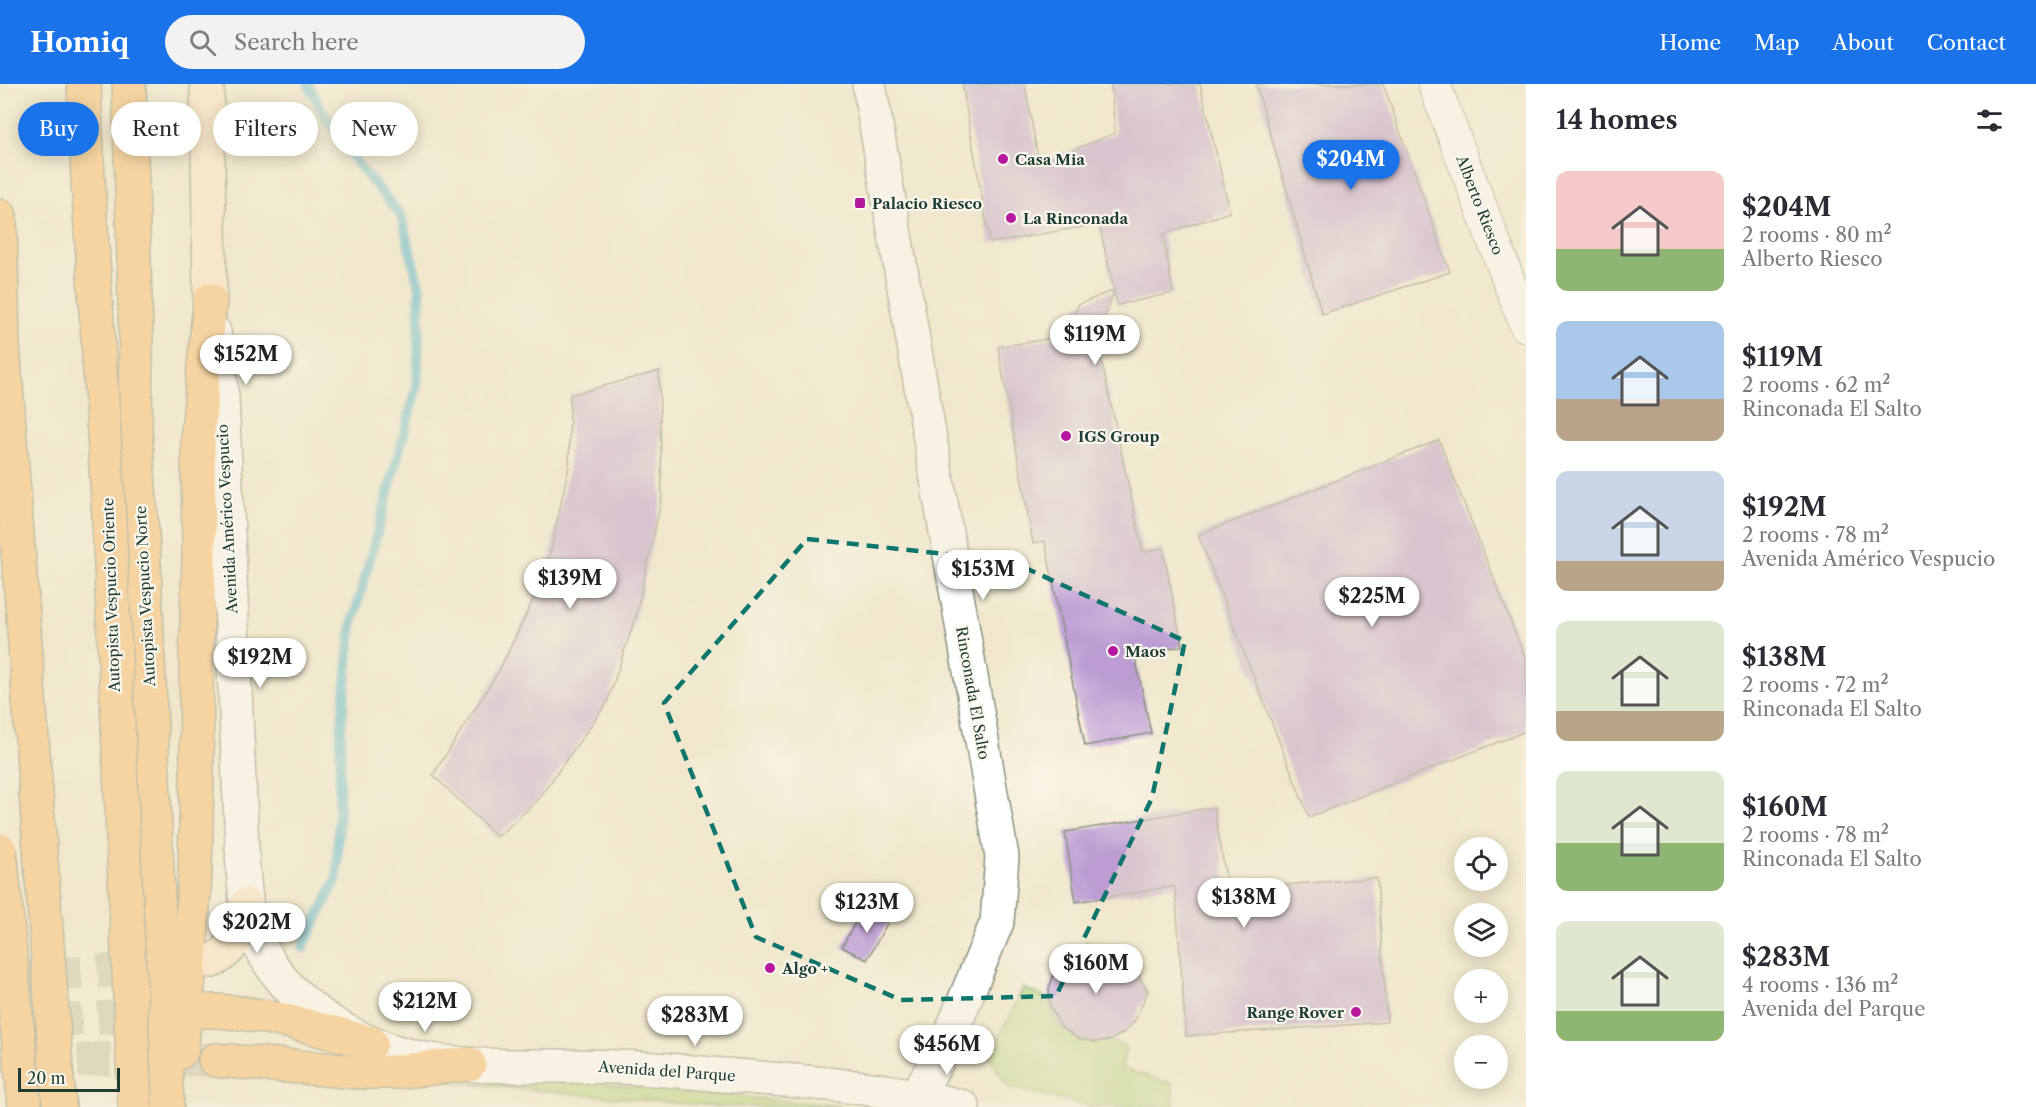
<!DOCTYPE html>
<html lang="en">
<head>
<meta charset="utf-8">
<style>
  :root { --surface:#fff; --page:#f2f2f3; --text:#2b2b33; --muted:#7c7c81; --accent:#1a73e8 }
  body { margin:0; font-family:"Libre Caslon Text",serif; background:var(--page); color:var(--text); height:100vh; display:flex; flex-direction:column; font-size:22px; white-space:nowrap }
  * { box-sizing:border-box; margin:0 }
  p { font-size:20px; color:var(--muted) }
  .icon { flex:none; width:33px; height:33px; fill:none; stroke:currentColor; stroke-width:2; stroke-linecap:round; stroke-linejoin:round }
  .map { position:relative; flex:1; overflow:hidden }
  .drawer { display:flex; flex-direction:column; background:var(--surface); width:510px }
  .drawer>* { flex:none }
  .hud { position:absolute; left:18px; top:18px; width:570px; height:54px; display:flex; gap:12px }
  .buttons { position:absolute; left:1454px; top:753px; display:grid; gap:12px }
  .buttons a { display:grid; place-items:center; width:54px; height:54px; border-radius:50%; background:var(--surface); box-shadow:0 3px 15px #0003; font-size:30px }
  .scale { position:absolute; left:18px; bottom:15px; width:102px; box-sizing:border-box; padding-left:6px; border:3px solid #1f3d34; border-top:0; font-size:16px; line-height:21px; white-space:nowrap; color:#1f3d34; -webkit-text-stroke:4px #fbf7ec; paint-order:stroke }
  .price { position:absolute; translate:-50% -51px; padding:0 14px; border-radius:21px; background:#fff; color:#222; font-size:20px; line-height:39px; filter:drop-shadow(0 2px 3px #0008) }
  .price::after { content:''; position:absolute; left:50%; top:36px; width:18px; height:14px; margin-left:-9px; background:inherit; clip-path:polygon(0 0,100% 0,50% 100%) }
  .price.on { background:var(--accent); color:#fff }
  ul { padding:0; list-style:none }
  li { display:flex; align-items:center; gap:18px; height:150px; padding:0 30px }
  li span { display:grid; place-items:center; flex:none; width:168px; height:120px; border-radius:12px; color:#555 }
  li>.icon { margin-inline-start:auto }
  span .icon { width:72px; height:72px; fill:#fffc; stroke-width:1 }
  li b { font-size:26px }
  h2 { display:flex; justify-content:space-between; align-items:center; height:72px; padding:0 30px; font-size:26px }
  .chip { padding:0 21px; border-radius:27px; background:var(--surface); box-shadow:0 3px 15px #0003; font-size:21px; line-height:54px }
  .chip.on { background:var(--accent); color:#fff }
  header { display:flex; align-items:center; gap:36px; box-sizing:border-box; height:84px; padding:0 30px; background:var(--accent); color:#fff }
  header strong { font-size:28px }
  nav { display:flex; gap:33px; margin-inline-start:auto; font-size:21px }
  .search { width:420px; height:54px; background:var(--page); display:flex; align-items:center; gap:15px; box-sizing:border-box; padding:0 21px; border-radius:33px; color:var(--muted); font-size:22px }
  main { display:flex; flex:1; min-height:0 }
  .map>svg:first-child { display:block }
</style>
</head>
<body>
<header>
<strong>Homiq</strong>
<div class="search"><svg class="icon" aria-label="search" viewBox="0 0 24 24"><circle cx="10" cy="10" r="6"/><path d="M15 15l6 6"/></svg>Search here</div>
<nav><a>Home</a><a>Map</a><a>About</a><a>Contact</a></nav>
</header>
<main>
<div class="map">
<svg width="1526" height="1023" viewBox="0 0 1526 1023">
  <rect width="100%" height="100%" fill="#fbf7ec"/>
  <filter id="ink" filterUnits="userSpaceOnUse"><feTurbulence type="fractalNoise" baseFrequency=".0167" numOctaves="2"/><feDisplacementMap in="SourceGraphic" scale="12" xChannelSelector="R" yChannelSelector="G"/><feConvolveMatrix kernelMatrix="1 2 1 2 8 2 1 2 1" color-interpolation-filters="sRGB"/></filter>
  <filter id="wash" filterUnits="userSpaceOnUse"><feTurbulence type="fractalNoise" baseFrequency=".008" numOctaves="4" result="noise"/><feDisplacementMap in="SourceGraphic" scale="24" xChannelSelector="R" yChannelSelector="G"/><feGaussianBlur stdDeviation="1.35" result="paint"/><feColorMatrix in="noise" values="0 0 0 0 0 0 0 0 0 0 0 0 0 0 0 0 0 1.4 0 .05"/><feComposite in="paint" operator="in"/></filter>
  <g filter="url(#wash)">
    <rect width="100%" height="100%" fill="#f0e7cc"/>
    <!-- green -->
    <g fill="#b1cf76" stroke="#688655" stroke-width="1.5">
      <path d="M 1023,904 L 1049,915 C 1051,938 1070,956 1093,958 C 1110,959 1108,954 1126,962 L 1122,984 L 1173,1000 L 1174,1023 L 1095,1023 L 1009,1004 L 989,974 Z"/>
      <path d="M 563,996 L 841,1022 L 722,1023 L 455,999 Z"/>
    </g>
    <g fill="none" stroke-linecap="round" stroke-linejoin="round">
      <!-- stream -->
      <path stroke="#51b5d0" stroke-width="10" d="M 303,864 L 337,794 L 341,646 L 352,541 L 417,302 L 420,206 L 401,131 L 360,83 L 327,35 L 308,0"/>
    </g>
    <g id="blocks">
      <!-- building -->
      <g fill="#bc9cd3">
        <path d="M 962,0 L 1025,0 L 1039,80 L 1115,49 L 1111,0 L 1200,0 L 1230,128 L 1163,150 L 1173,209 L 1117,221 L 1114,207 L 1103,238 L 1095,247 L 1143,468 L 1163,464 L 1182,562 L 1135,572 L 1151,649 L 1085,662 L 1045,457 L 1033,459 L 998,263 L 1076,250 L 1075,228 L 1079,220 L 1114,206 L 1099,140 L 990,159 Z"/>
        <path d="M 1256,0 L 1383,0 L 1450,188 L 1322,230 Z"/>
        <path d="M 659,287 L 662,413 L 636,532 L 607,619 L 537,717 L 497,753 L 433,691 L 499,587 L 546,489 L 569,382 L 570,311 Z"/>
        <path d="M 1439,356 L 1526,576 L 1526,647 L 1309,733 L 1198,451 Z"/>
        <path d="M 1214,723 L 1228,805 L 1377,794 L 1387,938 L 1186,952 L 1175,802 L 1076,818 L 1065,748 Z"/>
        <path d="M 895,825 L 867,876 L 842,863 L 856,837 Z"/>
        <path d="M 1086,860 L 1118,870 L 1131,880 L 1148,907 L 1134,938 L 1125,948 L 1111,956 L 1095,958 L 1079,955 L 1061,943 L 1050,922 L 1049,905 L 1054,890 L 1062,878 Z"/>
      </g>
    </g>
  </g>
  <g filter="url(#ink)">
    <use href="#blocks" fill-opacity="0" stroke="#889280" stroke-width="1.5"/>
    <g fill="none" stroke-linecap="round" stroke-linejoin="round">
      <!-- secondary-tunnel -->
      <path stroke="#c6c5ae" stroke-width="33" stroke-dasharray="33 16" stroke-linecap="butt" d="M 0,895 L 157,883"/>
      <!-- motorway-tunnel -->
      <g stroke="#c6c5ae" stroke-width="33" stroke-dasharray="33 16" stroke-linecap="butt">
        <path d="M 0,941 L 159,930"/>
        <path d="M 33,994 L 46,984 L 72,977 L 100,975 L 215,976"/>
      </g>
      <!-- minor casing -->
      <g stroke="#889280" stroke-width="34">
        <path id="minor" d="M 1434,0 L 1526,242"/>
      </g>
      <!-- tertiary casing -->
      <g stroke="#889280" stroke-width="36">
        <g id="tertiary">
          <path d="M 869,0 L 1002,773 L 997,838 L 944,966 L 909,1023"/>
          <path d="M 214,248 L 222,313 L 243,786 C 245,804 245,822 251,840 C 278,921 363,968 444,978 C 500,985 559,980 616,983 C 660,984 704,990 748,993 C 820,999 894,1004 963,1023"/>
        </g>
      </g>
      <!-- secondary casing -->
      <g stroke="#889280" stroke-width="36">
        <g id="secondary">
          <path d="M 207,0 L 210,216"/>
          <path d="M 212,877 C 234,867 243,845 246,821"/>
        </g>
      </g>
      <!-- motorway casing -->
      <g stroke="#889280" stroke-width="36">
        <g id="motorway">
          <path d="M 129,0 L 136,252 L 135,343 L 144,480 L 167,1023"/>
          <path d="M 0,132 L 3,260 L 59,1023"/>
          <path d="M 203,927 C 260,926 316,945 371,959"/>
          <path d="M 181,968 L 189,892 L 195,789 L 197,687 L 196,571 L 199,475 L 198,349 L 210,216"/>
          <path d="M 215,976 L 359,988 L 393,988 L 469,980"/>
        </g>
      </g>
      <!-- minor -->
      <use href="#minor" stroke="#fff" stroke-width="32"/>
      <!-- tertiary -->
      <use href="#tertiary" stroke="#fff" stroke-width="33"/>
      <!-- secondary -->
      <use href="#secondary" stroke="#fee4c5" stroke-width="33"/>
      <!-- motorway -->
      <use href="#motorway" stroke="#fdbc6f" stroke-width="33"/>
      <!-- motorway-bridge casing -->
      <g stroke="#889280" stroke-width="36" stroke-linecap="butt">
        <g id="motorway-bridge">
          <path d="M 84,0 L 88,96 L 108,415 L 135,1023"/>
          <path d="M 0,766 L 25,1023"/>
        </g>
      </g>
      <!-- motorway-bridge -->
      <use href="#motorway-bridge" stroke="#fdbc6f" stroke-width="33"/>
    </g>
  </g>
  <!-- marked area -->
  <path d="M0 0H1526V1023H0ZM 807,455 L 1010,477 L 1185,557 L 1152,714 L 1056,912 L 901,916 L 756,853 L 664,619 Z" fill="#f0e7cc" fill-opacity=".55" fill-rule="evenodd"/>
  <path fill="none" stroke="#0f766e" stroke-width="4.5" stroke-dasharray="12 8" stroke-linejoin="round" d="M 807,455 L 1010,477 L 1185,557 L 1152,714 L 1056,912 L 901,916 L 756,853 L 664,619 Z"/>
  <!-- markers -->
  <g fill="#b5179e" stroke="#fbf7ec" stroke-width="2">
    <circle cx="1003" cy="75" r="6"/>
    <rect x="854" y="113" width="12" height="12" rx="3"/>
    <circle cx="1011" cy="134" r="6"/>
    <circle cx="1066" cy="352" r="6"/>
    <circle cx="1113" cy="567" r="6"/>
    <circle cx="770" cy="884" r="6"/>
    <circle cx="1356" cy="928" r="6"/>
  </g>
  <g text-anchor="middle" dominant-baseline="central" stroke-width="4.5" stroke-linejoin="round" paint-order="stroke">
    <!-- poi labels -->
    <g font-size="15" font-weight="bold" fill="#1f3d34" stroke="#fbf7ec" text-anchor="start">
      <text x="1015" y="75">Casa Mia</text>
      <text x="872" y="119">Palacio Riesco</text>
      <text x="1023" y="134">La Rinconada</text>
      <text x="1078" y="352">IGS Group</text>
      <text x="1125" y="567">Maos</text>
      <text x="782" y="884">Algo +</text>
      <text x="1344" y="928" text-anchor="end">Range Rover</text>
    </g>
    <!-- street labels -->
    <g font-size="15" fill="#1f3d34" stroke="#fbf7ec">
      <text transform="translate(1480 121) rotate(69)">Alberto Riesco</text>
      <text transform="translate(227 435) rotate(-93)">Avenida Américo Vespucio</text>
      <text transform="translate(111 511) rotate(-92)">Autopista Vespucio Oriente</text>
      <text transform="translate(145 512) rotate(-93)">Autopista Vespucio Norte</text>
      <text transform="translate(973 609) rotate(80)">Rinconada El Salto</text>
      <text transform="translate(667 987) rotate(4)">Avenida del Parque</text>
    </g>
  </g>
</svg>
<div class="buttons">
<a><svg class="icon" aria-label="locate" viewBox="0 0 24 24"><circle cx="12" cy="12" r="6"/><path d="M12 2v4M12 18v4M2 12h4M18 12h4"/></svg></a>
<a><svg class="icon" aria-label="layers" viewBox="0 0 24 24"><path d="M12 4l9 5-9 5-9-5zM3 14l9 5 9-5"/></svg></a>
<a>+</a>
<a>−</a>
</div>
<div class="scale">20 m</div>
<b class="price on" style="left:1351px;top:107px">$204M</b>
<b class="price" style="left:1095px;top:282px">$119M</b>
<b class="price" style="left:246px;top:302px">$152M</b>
<b class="price" style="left:983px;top:517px">$153M</b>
<b class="price" style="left:570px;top:526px">$139M</b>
<b class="price" style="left:1372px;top:544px">$225M</b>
<b class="price" style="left:260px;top:605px">$192M</b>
<b class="price" style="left:1244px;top:845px">$138M</b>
<b class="price" style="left:867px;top:850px">$123M</b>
<b class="price" style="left:257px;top:870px">$202M</b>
<b class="price" style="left:1096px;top:911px">$160M</b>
<b class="price" style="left:425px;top:949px">$212M</b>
<b class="price" style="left:695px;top:963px">$283M</b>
<b class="price" style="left:947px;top:992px">$456M</b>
<div class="hud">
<a class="chip on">Buy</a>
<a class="chip">Rent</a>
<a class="chip">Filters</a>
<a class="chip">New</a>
</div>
</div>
<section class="drawer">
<h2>14 homes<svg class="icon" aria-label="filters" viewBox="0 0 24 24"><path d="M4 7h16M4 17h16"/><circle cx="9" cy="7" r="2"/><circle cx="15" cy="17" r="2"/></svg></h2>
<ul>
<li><span style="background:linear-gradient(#f6c9c9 65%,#8fb573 0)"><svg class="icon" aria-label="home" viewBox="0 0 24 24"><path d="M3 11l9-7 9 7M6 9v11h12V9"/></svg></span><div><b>$204M</b><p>2 rooms · 80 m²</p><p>Alberto Riesco</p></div></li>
<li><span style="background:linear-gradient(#a9c7e8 65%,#b9a48a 0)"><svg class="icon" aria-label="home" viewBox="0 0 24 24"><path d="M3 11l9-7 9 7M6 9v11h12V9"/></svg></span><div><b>$119M</b><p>2 rooms · 62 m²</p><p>Rinconada El Salto</p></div></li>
<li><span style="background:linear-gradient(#c9d6e8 75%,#b9a48a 0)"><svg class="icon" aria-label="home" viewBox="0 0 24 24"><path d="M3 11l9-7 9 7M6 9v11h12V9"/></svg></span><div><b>$192M</b><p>2 rooms · 78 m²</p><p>Avenida Américo Vespucio</p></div></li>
<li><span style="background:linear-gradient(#dfe7d0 75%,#b9a48a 0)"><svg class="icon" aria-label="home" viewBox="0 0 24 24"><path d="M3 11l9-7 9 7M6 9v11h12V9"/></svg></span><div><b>$138M</b><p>2 rooms · 72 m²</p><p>Rinconada El Salto</p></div></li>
<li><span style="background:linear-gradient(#dfe7d0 60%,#8fb573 0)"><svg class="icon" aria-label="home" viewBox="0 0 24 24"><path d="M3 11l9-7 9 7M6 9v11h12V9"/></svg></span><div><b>$160M</b><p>2 rooms · 78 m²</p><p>Rinconada El Salto</p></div></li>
<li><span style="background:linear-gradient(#dfe7d0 75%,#8fb573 0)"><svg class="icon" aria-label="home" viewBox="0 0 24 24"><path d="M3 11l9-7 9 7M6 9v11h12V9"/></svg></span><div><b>$283M</b><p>4 rooms · 136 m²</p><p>Avenida del Parque</p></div></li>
</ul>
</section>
</main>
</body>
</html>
